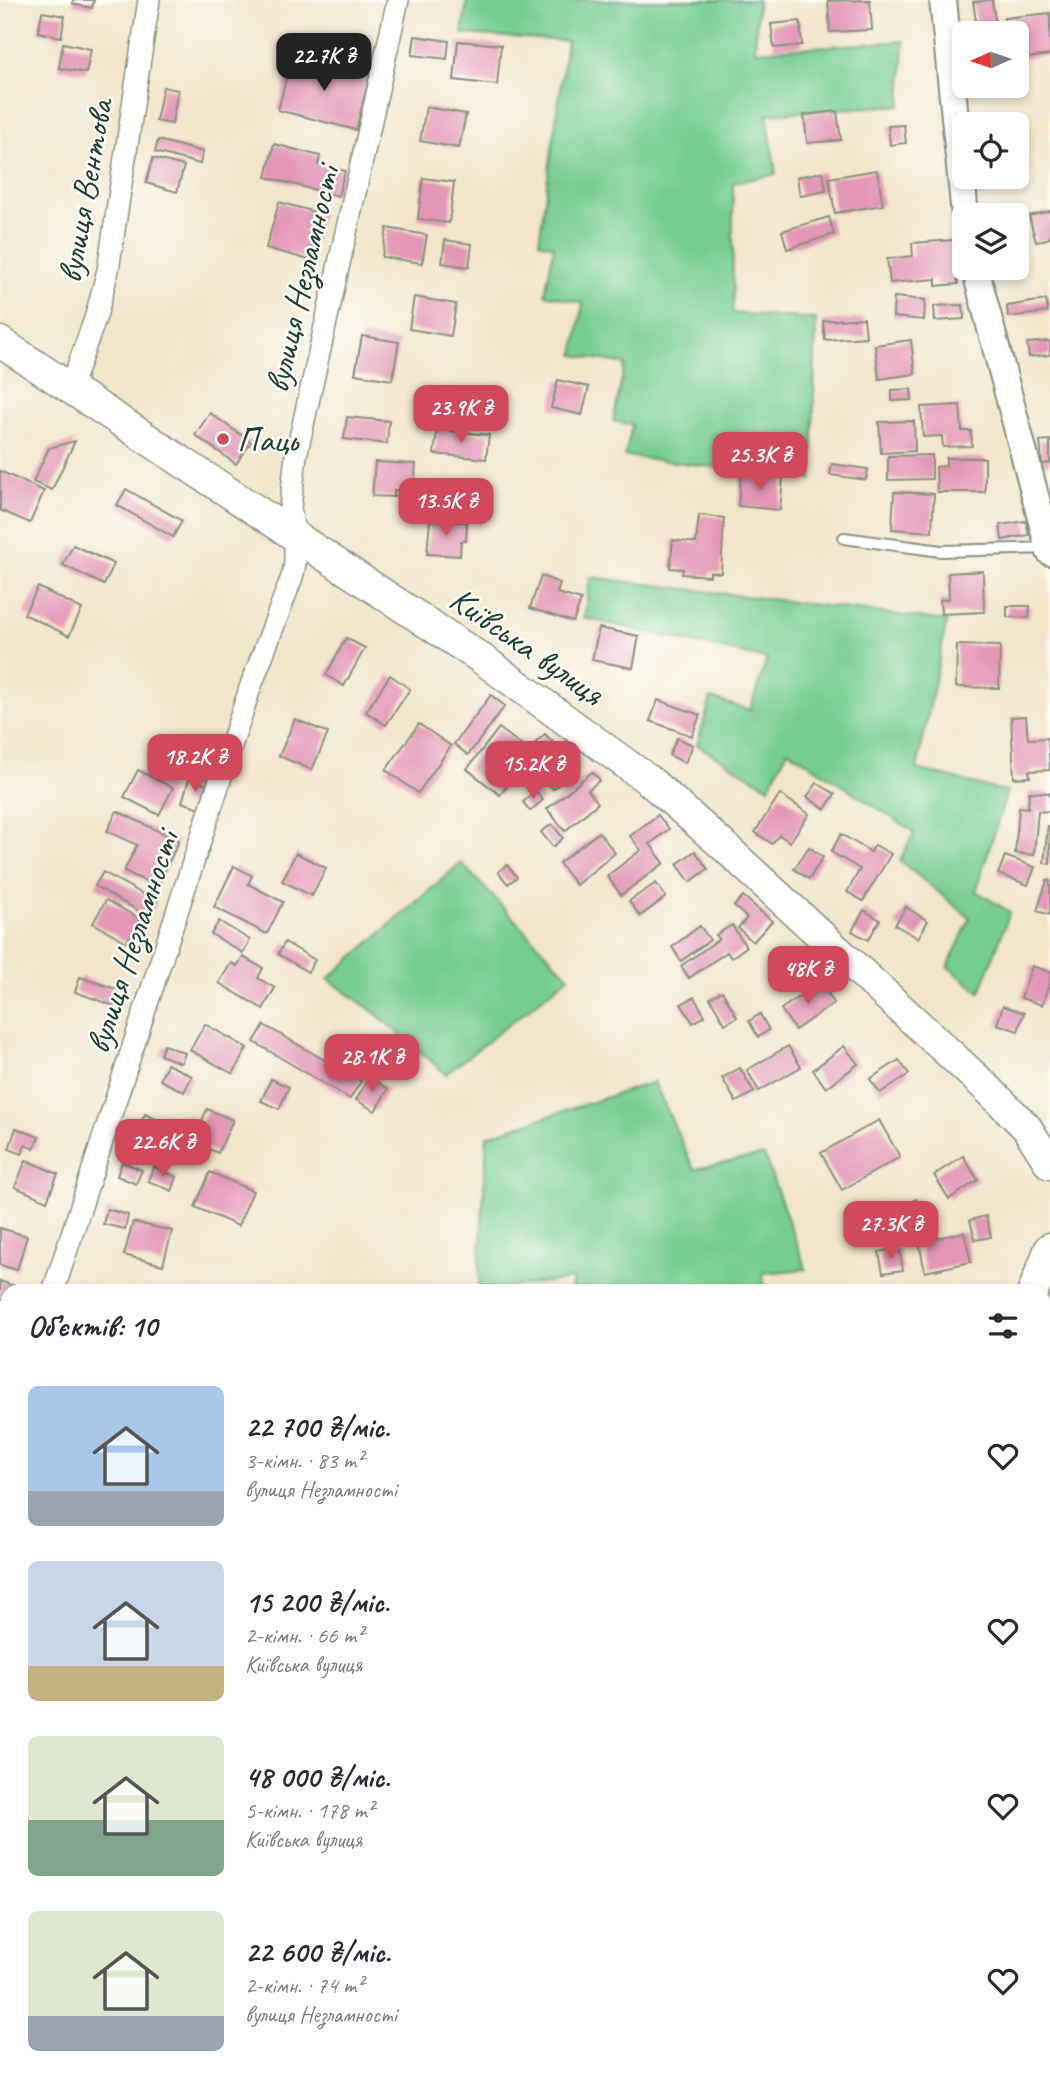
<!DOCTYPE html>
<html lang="uk">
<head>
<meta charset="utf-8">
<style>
  :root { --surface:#fff; --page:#f2f2f3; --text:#2b2b33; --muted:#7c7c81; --accent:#d1495b }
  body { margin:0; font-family:Caveat,sans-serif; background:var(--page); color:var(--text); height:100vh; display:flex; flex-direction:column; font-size:26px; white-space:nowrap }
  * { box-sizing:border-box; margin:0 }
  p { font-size:23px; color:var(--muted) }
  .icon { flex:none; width:38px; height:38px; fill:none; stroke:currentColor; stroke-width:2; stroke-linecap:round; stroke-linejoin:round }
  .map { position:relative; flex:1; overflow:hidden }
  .drawer { position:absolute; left:0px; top:1284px; width:1050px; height:800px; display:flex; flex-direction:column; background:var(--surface); border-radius:21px 21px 0 0; box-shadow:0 4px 10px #0003 }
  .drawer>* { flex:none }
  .needle { width:46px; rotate:267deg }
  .fabs { position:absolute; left:952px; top:21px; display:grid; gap:14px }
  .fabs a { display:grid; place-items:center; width:77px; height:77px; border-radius:10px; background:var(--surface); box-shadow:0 4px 10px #0003; font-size:35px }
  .price { position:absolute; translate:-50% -60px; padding:0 16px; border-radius:14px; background:var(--accent); color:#fff; font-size:23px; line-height:46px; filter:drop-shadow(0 2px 4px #0008) }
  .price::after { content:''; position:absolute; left:50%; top:42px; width:21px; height:16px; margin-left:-10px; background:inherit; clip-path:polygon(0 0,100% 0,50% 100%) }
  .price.current { background:#222; color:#fff }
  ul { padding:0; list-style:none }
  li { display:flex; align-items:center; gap:21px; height:175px; padding:0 28px }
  li span { display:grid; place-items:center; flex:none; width:196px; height:140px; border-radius:10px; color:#555 }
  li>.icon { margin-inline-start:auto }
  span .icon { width:84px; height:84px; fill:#fffc; stroke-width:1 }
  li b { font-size:30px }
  h2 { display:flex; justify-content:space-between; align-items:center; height:84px; padding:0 28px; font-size:30px }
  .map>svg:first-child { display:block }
</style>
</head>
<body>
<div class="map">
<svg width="1050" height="2084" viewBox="0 0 1050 2084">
  <rect width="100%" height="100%" fill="#fdfcf7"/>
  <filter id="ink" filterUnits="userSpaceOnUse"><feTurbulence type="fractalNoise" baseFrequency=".0143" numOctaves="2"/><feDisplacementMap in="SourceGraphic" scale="14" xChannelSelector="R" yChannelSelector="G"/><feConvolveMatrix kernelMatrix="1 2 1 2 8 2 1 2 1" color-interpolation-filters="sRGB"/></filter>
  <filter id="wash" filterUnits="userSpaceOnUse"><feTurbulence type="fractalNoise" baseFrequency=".00686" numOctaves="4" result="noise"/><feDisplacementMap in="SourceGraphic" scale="28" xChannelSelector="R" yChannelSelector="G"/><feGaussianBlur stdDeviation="1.57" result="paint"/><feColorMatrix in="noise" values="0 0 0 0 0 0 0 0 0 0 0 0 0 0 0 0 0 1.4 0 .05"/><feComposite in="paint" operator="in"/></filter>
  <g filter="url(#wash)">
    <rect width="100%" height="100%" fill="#f2e5ca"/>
    <!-- green -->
    <g fill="#76cd91" stroke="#4a8562" stroke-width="2">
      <path d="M 467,0 L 758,0 L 755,51 L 904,41 L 901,105 L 767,114 L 776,174 L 733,183 L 733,313 L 816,319 L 812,479 L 625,456 L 632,425 L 613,421 L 625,364 L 574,355 L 583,303 L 545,294 L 554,246 L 539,242 L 567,41 L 462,34 Z"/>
      <path d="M 590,577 L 947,621 L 917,769 L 1007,792 L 976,891 L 1010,912 L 980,992 L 948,967 L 970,918 L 900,861 L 914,832 L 788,750 L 769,787 L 697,745 L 711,698 L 750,710 L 767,659 L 584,618 Z"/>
      <path d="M 461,863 L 569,977 L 446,1074 L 375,1013 L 328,979 Z"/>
      <path d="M 654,1082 L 694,1169 L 764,1155 L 806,1269 L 763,1273 L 765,1291 L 570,1291 L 573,1279 L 478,1291 L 487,1136 Z"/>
      <path d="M 0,1590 L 7,1593 L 7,1636 L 0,1650 Z"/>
      <path d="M 0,1686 L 7,1691 L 7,1773 L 0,1785 Z"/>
    </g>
    <g id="blocks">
      <!-- building -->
      <g fill="#e396b6">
        <path d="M 73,0 L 94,0 L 92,8 L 73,4 Z"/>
        <path d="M 870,0 L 872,30 L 830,32 L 828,1 Z"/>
        <path d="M 992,0 L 996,26 L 977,28 L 973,2 Z"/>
        <path d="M 42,12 L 65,16 L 61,37 L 38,32 Z"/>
        <path d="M 1050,13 L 1050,55 L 1017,59 L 1017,33 L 1006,33 L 1004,18 Z"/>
        <path d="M 800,21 L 802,45 L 774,48 L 771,24 Z"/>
        <path d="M 415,36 L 449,41 L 447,59 L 412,55 Z"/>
        <path d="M 458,41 L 501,45 L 497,85 L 454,80 Z"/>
        <path d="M 63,43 L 91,49 L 86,73 L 59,68 Z"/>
        <path d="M 292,56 L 370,75 L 356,130 L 278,110 Z"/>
        <path d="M 163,87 L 178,90 L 172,124 L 156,121 Z"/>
        <path d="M 426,107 L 466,114 L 459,148 L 420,141 Z"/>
        <path d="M 837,111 L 841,140 L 807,143 L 804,115 Z"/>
        <path d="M 904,125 L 906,143 L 890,145 L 888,126 Z"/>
        <path d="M 158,140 L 203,152 L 200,164 L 155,152 Z"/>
        <path d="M 274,144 L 320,156 L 318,164 L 345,171 L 338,196 L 266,177 Z"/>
        <path d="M 153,158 L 184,166 L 177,192 L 146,183 Z"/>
        <path d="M 877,170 L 883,205 L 835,213 L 829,178 Z"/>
        <path d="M 823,172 L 826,191 L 800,196 L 797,177 Z"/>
        <path d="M 423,178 L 454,182 L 449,223 L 418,219 Z"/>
        <path d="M 279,202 L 322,214 L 309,260 L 266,248 Z"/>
        <path d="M 1050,211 L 1050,238 L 1036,242 L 1029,216 Z"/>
        <path d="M 829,217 L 834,234 L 787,249 L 782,231 Z"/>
        <path d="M 387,228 L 427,235 L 422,263 L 382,257 Z"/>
        <path d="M 445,240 L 472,244 L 469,267 L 442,263 Z"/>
        <path d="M 954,240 L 958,284 L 936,286 L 936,279 L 890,283 L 887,259 L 913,256 L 912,243 Z"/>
        <path d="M 414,297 L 456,304 L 451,336 L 409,329 Z"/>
        <path d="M 894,297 L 925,300 L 924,320 L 893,317 Z"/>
        <path d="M 1046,300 L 1048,312 L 1008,317 L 1007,306 Z"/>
        <path d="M 963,305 L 964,319 L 935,321 L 934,306 Z"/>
        <path d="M 864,318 L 866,337 L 825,340 L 823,321 Z"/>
        <path d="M 362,336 L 399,342 L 392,380 L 355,374 Z"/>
        <path d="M 911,340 L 915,374 L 879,379 L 875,345 Z"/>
        <path d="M 1050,341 L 1050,355 L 1029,357 L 1027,343 Z"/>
        <path d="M 558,380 L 589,387 L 582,415 L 551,408 Z"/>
        <path d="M 911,389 L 912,400 L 892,401 L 892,390 Z"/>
        <path d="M 960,405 L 962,431 L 971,431 L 972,446 L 943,447 L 942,436 L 923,437 L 921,407 Z"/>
        <path d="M 210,413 L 251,442 L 236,464 L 195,435 Z"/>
        <path d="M 347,417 L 389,421 L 387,444 L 344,439 Z"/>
        <path d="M 914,421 L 915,451 L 881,453 L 879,422 Z"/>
        <path d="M 437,430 L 489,435 L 486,459 L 434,454 Z"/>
        <path d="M 1050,440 L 1050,463 L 1042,464 L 1040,441 Z"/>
        <path d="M 75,441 L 52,490 L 33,482 L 49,448 Z"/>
        <path d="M 932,455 L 932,479 L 888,480 L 888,456 Z"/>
        <path d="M 946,458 L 985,458 L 985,492 L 937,492 L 936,467 L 946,466 Z"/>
        <path d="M 375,462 L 416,464 L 414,492 L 394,490 L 394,497 L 372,496 Z"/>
        <path d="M 832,464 L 868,469 L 866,480 L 830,475 Z"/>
        <path d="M 0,471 L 44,491 L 30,523 L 0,510 Z"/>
        <path d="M 741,474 L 783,478 L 780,510 L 738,506 Z"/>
        <path d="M 126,489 L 182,521 L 173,537 L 117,505 Z"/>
        <path d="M 894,492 L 934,494 L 932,532 L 892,529 Z"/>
        <path d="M 699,515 L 724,518 L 721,573 L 710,572 L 710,576 L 682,574 L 683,569 L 670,568 L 673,540 L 696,543 Z"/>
        <path d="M 430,520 L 467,522 L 466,541 L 461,541 L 460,556 L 427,554 Z"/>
        <path d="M 1026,521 L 1029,535 L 1002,540 L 1000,525 Z"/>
        <path d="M 73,545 L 114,564 L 104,585 L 63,565 Z"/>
        <path d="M 983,571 L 984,612 L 941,614 L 940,600 L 949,599 L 948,573 Z"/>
        <path d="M 541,576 L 560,583 L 557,593 L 581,600 L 573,622 L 530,608 Z"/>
        <path d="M 38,587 L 82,609 L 69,636 L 24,614 Z"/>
        <path d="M 1007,606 L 1030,606 L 1029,618 L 1007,617 Z"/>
        <path d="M 599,628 L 639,636 L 633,668 L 592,660 Z"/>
        <path d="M 346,638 L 365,648 L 344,686 L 326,675 Z"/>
        <path d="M 957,645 L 1000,646 L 999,688 L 956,687 Z"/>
        <path d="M 390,675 L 410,689 L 386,725 L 366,712 Z"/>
        <path d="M 491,695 L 505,706 L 468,755 L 454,744 Z"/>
        <path d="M 658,700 L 700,715 L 692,736 L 650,721 Z"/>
        <path d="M 1026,716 L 1028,739 L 1048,738 L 1050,770 L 1029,771 L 1030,777 L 1014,778 L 1011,717 Z"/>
        <path d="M 295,719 L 328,733 L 312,770 L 279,756 Z"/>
        <path d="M 419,724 L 451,746 L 418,793 L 386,770 Z"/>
        <path d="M 499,728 L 528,750 L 545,734 L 563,753 L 527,787 L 516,775 L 500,795 L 467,769 Z"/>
        <path d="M 677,738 L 693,745 L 685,763 L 669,755 Z"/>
        <path d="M 573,759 L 580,767 L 553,789 L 546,781 Z"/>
        <path d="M 138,770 L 173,788 L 159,815 L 124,797 Z"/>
        <path d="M 592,772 L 600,780 L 588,790 L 598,803 L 565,831 L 547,809 Z"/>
        <path d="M 189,779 L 207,785 L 200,808 L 182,802 Z"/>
        <path d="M 817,783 L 835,794 L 825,809 L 807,797 Z"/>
        <path d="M 535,791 L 543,800 L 530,811 L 523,802 Z"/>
        <path d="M 1029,792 L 1050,793 L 1050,812 L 1038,811 L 1034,855 L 1015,853 L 1019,807 L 1028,808 Z"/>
        <path d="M 780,794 L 809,814 L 790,842 L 779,835 L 772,844 L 755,832 Z"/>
        <path d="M 117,811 L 179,841 L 157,887 L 124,871 L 137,845 L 107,831 Z"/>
        <path d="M 658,815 L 669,829 L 650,844 L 664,863 L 621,895 L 607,876 L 641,850 L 630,836 Z"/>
        <path d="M 552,824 L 563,838 L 553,847 L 541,832 Z"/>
        <path d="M 1048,826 L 1050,826 L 1050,864 L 1044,863 Z"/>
        <path d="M 599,832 L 615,853 L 576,885 L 559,863 Z"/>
        <path d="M 841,834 L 871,852 L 875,845 L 891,854 L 863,901 L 847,892 L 860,869 L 831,852 Z"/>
        <path d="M 809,847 L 823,857 L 809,879 L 794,869 Z"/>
        <path d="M 695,851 L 708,869 L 690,882 L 677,864 Z"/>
        <path d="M 296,853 L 326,868 L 312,896 L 282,881 Z"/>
        <path d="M 1005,856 L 1035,867 L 1028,885 L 998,874 Z"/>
        <path d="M 507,865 L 517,877 L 508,884 L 498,872 Z"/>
        <path d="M 234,866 L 252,876 L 248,884 L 283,902 L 267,934 L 214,907 Z"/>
        <path d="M 103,872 L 157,902 L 149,917 L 95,886 Z"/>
        <path d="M 1047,880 L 1050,881 L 1050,915 L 1037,911 Z"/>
        <path d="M 656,883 L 666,897 L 640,916 L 629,901 Z"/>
        <path d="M 743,896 L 772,921 L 753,942 L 738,928 L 747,918 L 734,906 Z"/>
        <path d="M 106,900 L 140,919 L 127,942 L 93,923 Z"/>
        <path d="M 906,907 L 928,921 L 918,938 L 895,925 Z"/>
        <path d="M 864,910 L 880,920 L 868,940 L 852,931 Z"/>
        <path d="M 219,921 L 250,940 L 243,953 L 211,934 Z"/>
        <path d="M 732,925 L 746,947 L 731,958 L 727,952 L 689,978 L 681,966 L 719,939 L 716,935 Z"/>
        <path d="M 700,926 L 710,940 L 681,961 L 672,947 Z"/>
        <path d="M 285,942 L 315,960 L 308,972 L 278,954 Z"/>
        <path d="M 243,957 L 263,968 L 258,978 L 275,988 L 263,1009 L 219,983 L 231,963 L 237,966 Z"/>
        <path d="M 1032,966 L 1050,972 L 1050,982 L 1042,1005 L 1021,998 Z"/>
        <path d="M 80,977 L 119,990 L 114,1006 L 75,992 Z"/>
        <path d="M 821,982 L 834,1003 L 795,1030 L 781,1009 Z"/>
        <path d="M 722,991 L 737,1017 L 725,1024 L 710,998 Z"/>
        <path d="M 694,997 L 705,1016 L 693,1023 L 681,1004 Z"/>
        <path d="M 1003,1006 L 1024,1013 L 1018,1031 L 997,1024 Z"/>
        <path d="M 760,1014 L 769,1030 L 758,1037 L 749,1021 Z"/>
        <path d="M 205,1024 L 247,1048 L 233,1074 L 190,1050 Z"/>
        <path d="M 264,1025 L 361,1081 L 350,1099 L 254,1042 Z"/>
        <path d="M 164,1045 L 185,1053 L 181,1063 L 160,1055 Z"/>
        <path d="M 788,1046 L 801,1067 L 759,1091 L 747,1070 Z"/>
        <path d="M 844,1046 L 858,1064 L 826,1088 L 813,1070 Z"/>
        <path d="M 899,1060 L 909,1074 L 880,1093 L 870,1079 Z"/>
        <path d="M 167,1064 L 192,1076 L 184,1092 L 160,1080 Z"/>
        <path d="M 740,1068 L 754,1092 L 736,1102 L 722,1078 Z"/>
        <path d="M 369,1077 L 388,1089 L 375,1111 L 356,1100 Z"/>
        <path d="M 271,1079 L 289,1087 L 279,1109 L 261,1101 Z"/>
        <path d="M 207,1109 L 233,1120 L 218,1153 L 193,1142 Z"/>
        <path d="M 145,1114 L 171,1127 L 164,1142 L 138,1129 Z"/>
        <path d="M 879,1120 L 900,1157 L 842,1190 L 821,1153 Z"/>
        <path d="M 16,1128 L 39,1137 L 34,1149 L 25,1145 L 22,1154 L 9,1149 Z"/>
        <path d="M 963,1156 L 978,1180 L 949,1199 L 934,1175 Z"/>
        <path d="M 26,1160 L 58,1174 L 47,1201 L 15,1187 Z"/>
        <path d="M 122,1162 L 142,1170 L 136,1184 L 117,1176 Z"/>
        <path d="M 154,1167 L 177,1177 L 172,1191 L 148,1181 Z"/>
        <path d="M 210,1172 L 253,1191 L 238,1226 L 195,1207 Z"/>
        <path d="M 916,1199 L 929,1221 L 911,1232 L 898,1210 Z"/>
        <path d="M 107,1209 L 128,1215 L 125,1229 L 103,1224 Z"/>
        <path d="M 986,1216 L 991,1237 L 975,1240 L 970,1220 Z"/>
        <path d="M 133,1222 L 172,1231 L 163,1265 L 124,1255 Z"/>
        <path d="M 0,1228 L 27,1236 L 17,1270 L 0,1265 Z"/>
        <path d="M 964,1232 L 971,1262 L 925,1272 L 919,1242 Z"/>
        <path d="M 899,1248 L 903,1270 L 883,1273 L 879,1252 Z"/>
        <path d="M 0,1281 L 23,1289 L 22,1292 L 7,1292 L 7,1301 L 0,1299 Z"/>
        <path d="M 1047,1368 L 1050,1370 L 1050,1431 L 1043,1428 L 1043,1379 Z"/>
        <path d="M 1043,1485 L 1050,1489 L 1050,1502 L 1043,1513 Z"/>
        <path d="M 0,1539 L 7,1539 L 7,1574 L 0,1575 Z"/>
        <path d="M 0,1832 L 7,1838 L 7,1883 L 0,1878 Z"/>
        <path d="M 1043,1889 L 1050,1890 L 1049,1905 L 1043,1904 Z"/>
        <path d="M 1043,1938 L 1050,1939 L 1047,1955 L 1043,1955 Z"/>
        <path d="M 0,1992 L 7,1997 L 7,2014 L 0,2009 Z"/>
        <path d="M 143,2077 L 164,2077 L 161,2084 L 155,2084 Z"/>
        <path d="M 197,2077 L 220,2077 L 216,2084 L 208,2084 Z"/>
        <path d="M 236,2077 L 256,2077 L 252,2084 L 236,2084 L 233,2082 Z"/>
        <rect x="510" y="2077" width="40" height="7"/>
        <path d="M 686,2077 L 734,2077 L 735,2084 L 699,2084 L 699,2081 L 687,2082 Z"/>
        <rect x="804" y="2077" width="26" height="7"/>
        <path d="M 908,2077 L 942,2077 L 939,2084 L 906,2084 Z"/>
      </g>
    </g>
  </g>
  <g filter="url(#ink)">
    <use href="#blocks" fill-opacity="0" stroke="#88917f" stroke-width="2"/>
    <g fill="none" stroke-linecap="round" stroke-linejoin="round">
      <!-- service casing -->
      <g stroke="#88917f" stroke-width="14">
        <path id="service" d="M 844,538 L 941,551 L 1049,548"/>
      </g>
      <!-- minor casing -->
      <g stroke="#88917f" stroke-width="24">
        <g id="minor">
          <path d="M 70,389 L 96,316 L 108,270 L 149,0"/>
          <path d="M 53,1292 L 250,688 L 292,577 L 295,564 L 295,538 L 290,508 L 296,456 L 398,0"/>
          <path d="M 0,1456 L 7,1434"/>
          <path d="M 0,1515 L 7,1514"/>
          <path d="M 0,1966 L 7,1955"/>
          <path d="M 276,2084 L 280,2077"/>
          <path d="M 584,2084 L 585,2077"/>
        </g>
      </g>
      <!-- tertiary casing -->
      <g stroke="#88917f" stroke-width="30">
        <g id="tertiary">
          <path d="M 943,0 L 965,215"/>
          <path d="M 975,268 L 1050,552"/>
        </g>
      </g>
      <!-- secondary casing -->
      <g stroke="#88917f" stroke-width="33">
        <g id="secondary">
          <path d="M 0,342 L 482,659 L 651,782 L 726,848 L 988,1089 L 1027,1128 L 1050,1164"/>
          <path d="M 1033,1292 L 1050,1248"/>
          <path d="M 1022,2084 L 1022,2077"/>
        </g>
      </g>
      <!-- service -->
      <use href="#service" stroke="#fff" stroke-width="10"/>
      <!-- minor -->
      <use href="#minor" stroke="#fff" stroke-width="21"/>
      <!-- tertiary -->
      <use href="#tertiary" stroke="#fff" stroke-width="26"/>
      <!-- secondary -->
      <use href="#secondary" stroke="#fff" stroke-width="30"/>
    </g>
  </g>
  <!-- markers -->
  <circle fill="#d1495b" stroke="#fdfcf7" stroke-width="2.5" cx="223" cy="439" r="7"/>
  <g text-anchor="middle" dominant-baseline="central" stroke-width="5" stroke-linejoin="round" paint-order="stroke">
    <!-- street labels -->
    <g font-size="35" fill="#1f3d34" stroke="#fdfcf7">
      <text transform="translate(85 191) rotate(-80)">вулиця Вентова</text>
      <text transform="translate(302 279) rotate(-77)">вулиця Незламності</text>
      <text transform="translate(527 646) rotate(35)">Київська вулиця</text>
      <text transform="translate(132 942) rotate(-72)">вулиця Незламності</text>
    </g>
    <!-- poi labels -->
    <g font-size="35" fill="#1f3d34" stroke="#fdfcf7" text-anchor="start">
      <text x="237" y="439">Паць</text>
    </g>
  </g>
</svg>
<div class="fabs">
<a><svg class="needle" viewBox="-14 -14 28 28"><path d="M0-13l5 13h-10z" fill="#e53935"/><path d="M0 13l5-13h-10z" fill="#7c7c81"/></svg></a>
<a><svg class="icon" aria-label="locate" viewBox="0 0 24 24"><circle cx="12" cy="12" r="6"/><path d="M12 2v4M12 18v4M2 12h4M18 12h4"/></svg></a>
<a><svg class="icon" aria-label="layers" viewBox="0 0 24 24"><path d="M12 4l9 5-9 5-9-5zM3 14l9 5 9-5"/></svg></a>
</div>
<b class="price current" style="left:324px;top:93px">22.7K ₴</b>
<b class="price" style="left:461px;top:445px">23.9K ₴</b>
<b class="price" style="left:760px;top:492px">25.3K ₴</b>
<b class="price" style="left:446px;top:538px">13.5K ₴</b>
<b class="price" style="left:195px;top:794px">18.2K ₴</b>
<b class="price" style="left:533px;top:801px">15.2K ₴</b>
<b class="price" style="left:808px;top:1006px">48K ₴</b>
<b class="price" style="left:372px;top:1094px">28.1K ₴</b>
<b class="price" style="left:163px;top:1179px">22.6K ₴</b>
<b class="price" style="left:891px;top:1261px">27.3K ₴</b>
<section class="drawer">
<h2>Об’єктів: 10<svg class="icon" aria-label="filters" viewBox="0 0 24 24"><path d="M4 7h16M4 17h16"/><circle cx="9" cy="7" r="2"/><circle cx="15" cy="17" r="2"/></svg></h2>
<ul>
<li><span style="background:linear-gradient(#a9c7e8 75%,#9aa5b1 0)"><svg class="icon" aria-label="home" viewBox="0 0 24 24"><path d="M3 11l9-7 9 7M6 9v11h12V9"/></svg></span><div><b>22 700 ₴/міс.</b><p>3-кімн. · 83 m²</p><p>вулиця Незламності</p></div><svg class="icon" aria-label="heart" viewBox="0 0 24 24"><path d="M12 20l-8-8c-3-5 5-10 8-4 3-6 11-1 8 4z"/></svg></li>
<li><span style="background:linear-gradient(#c9d6e8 75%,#c2b280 0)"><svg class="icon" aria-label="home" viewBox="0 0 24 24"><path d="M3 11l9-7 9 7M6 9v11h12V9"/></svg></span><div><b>15 200 ₴/міс.</b><p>2-кімн. · 66 m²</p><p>Київська вулиця</p></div><svg class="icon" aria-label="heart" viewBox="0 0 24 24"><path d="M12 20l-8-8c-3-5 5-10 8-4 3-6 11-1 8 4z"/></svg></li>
<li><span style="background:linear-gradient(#dfe7d0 60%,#7fa58c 0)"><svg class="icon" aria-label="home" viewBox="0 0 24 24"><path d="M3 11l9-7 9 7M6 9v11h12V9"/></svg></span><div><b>48 000 ₴/міс.</b><p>5-кімн. · 178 m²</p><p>Київська вулиця</p></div><svg class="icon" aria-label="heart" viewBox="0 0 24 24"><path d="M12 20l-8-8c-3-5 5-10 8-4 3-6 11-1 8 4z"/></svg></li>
<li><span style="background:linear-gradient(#dfe7d0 75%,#9aa5b1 0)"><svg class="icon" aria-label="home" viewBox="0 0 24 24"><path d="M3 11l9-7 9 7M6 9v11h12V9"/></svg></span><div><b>22 600 ₴/міс.</b><p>2-кімн. · 74 m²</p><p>вулиця Незламності</p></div><svg class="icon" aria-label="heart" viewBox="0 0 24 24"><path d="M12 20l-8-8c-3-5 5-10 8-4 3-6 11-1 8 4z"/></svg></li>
</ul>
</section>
</div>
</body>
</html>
